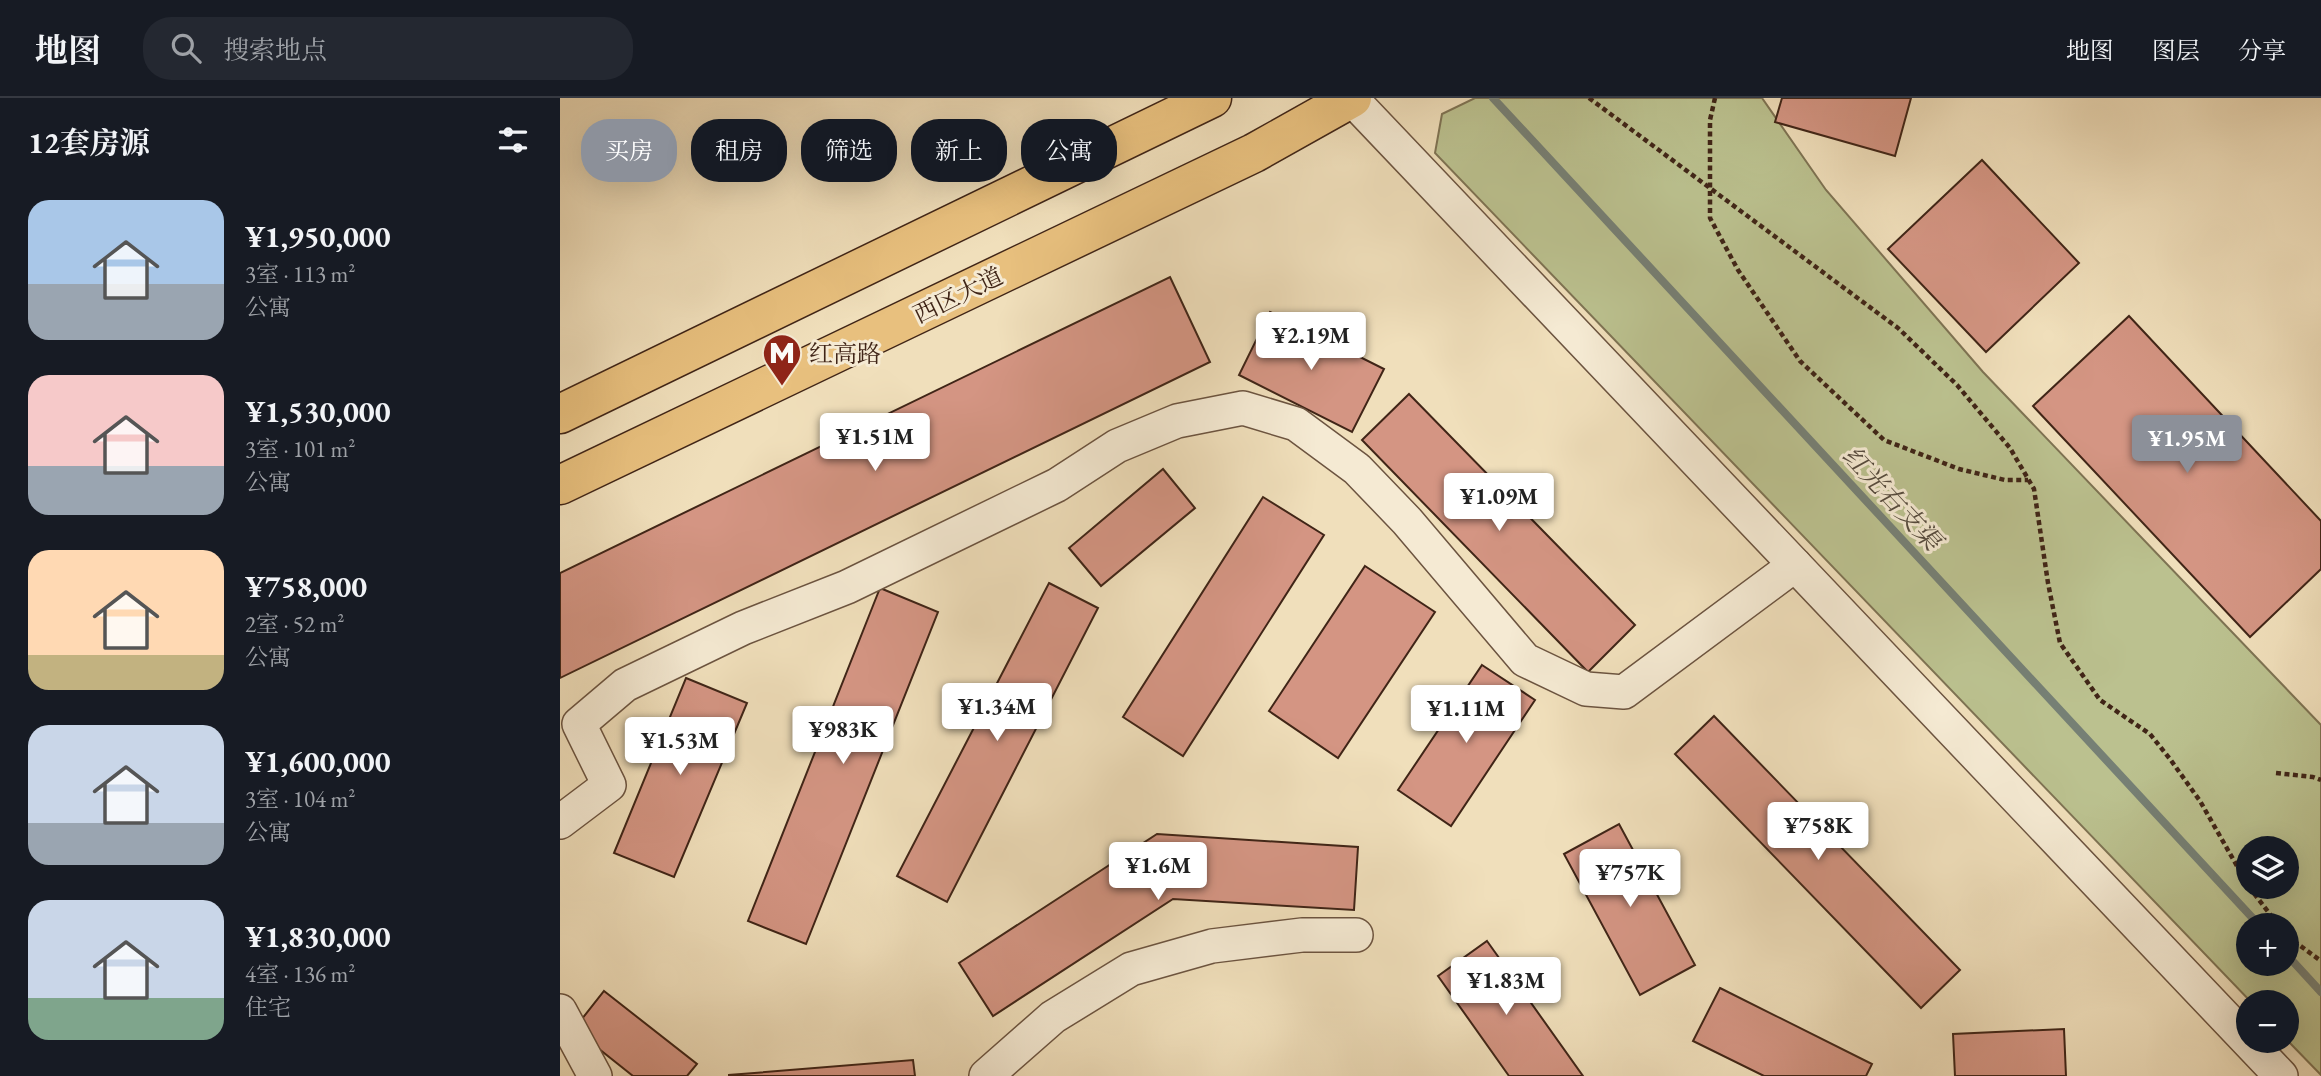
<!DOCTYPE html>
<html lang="zh">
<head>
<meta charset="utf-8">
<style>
  :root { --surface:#171b24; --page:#242831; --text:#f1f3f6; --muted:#9ea1a6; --line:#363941; --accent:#8c9099 }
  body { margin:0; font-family:"EB Garamond","Noto Serif SC",serif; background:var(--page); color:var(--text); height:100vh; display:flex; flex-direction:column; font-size:26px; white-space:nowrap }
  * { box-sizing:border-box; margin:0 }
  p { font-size:23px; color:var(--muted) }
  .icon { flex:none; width:38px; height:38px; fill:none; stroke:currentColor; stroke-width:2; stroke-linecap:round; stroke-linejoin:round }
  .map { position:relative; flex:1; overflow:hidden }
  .side { display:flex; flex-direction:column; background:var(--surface); width:560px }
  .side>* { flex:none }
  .guide { position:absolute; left:21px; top:21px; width:665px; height:63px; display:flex; gap:14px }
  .buttons { position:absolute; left:1676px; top:738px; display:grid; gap:14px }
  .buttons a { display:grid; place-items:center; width:63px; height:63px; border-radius:50%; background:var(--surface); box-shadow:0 7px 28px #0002; font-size:35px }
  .price { position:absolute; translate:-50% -60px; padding:0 16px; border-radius:7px; background:#fff; color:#222; font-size:23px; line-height:46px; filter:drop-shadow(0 2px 4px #0008) }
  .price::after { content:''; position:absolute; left:50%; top:42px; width:21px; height:16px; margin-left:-10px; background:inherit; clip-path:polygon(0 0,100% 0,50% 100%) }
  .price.active { background:var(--accent); color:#fff }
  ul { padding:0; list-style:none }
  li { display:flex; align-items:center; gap:21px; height:175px; padding:0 28px }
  li span { display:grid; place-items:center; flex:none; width:196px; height:140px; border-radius:21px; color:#555 }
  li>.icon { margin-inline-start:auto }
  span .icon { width:84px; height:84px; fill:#fffc; stroke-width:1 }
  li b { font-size:30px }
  h2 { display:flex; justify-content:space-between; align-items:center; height:84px; padding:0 28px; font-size:30px }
  .pill { padding:0 24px; border-radius:28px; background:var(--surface); box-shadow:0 7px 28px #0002; font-size:24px; line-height:63px }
  .pill.active { background:var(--accent); color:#fff }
  header { display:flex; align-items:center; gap:42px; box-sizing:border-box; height:98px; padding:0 35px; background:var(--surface); border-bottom:2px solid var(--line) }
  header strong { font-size:33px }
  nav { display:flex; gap:38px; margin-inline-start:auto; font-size:24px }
  .search { width:490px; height:63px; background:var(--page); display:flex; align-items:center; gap:18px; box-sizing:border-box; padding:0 24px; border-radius:28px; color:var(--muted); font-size:26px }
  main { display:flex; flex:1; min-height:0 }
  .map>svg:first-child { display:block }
</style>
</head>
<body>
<header>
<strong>地图</strong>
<div class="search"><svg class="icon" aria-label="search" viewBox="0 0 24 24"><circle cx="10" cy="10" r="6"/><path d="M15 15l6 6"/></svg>搜索地点</div>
<nav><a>地图</a><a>图层</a><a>分享</a></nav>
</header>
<main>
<section class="side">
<h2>12套房源<svg class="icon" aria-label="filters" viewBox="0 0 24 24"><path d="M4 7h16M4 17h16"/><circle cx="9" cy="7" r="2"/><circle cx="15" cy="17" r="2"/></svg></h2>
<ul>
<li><span style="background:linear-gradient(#a9c7e8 60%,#9aa5b1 0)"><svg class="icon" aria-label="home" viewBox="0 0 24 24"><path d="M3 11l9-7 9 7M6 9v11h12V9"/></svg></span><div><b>¥1,950,000</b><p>3室 · 113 m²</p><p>公寓</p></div></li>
<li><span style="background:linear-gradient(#f6c9c9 65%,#9aa5b1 0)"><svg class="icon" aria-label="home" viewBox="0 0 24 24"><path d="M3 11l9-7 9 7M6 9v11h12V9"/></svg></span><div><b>¥1,530,000</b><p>3室 · 101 m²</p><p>公寓</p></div></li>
<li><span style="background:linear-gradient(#ffd9b3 75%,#c2b280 0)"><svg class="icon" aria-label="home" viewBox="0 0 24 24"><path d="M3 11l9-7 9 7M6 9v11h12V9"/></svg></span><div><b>¥758,000</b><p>2室 · 52 m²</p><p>公寓</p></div></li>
<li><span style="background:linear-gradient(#c9d6e8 70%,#9aa5b1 0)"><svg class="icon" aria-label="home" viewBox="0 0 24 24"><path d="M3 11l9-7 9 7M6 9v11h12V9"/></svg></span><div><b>¥1,600,000</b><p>3室 · 104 m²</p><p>公寓</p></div></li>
<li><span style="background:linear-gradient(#c9d6e8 70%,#7fa58c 0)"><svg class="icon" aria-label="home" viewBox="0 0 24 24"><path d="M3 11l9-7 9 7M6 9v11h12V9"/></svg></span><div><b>¥1,830,000</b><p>4室 · 136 m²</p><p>住宅</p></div></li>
</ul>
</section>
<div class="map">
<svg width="1761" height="978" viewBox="0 0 1761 978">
  <rect width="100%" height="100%" fill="#f0dfbb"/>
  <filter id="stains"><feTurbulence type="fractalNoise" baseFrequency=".00286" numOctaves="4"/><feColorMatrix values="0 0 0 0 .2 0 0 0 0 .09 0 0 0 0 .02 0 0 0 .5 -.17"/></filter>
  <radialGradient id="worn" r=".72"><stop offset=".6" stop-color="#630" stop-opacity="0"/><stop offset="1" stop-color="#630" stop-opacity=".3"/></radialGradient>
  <!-- green -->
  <path fill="#bbc18f" stroke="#7e7353" stroke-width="2" fill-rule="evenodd" d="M 915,0 L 1202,0 L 1266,92 L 1423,274 L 1761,627 L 1761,977 L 1727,942 L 1727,905 L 1692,905 L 875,55 L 882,16 ZM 1689,751 L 1727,751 L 1727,789 L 1689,789 ZM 1689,828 L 1727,828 L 1727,866 L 1689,866 Z"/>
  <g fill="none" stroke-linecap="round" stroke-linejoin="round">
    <!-- stream -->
    <g stroke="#768075" stroke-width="8">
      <path d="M 933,0 L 1700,828"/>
      <path d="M 1727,857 L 1761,894"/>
    </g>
  </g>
  <!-- building -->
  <g fill="#d49583" stroke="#402517" stroke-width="2">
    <path d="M 1222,0 L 1351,0 L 1335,58 L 1215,24 Z"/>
    <path d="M 1422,62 L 1519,165 L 1426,254 L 1328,151 Z"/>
    <path d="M 610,179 L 650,264 L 0,580 L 0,475 Z"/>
    <path d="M 710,214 L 824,271 L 792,334 L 679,277 Z"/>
    <path d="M 1569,218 L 1761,423 L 1761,471 L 1690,539 L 1473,308 Z"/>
    <path d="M 849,296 L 1075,527 L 1028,574 L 802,342 Z"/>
    <path d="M 603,371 L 635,410 L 541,488 L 509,450 Z"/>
    <path d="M 703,399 L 764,437 L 623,658 L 563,619 Z"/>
    <path d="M 805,468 L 875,514 L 778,660 L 709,613 Z"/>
    <path d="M 489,485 L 538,510 L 387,804 L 337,778 Z"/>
    <path d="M 320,490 L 378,514 L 246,846 L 188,823 Z"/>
    <path d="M 922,567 L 975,602 L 891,728 L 838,692 Z"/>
    <path d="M 126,580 L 187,605 L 114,779 L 54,755 Z"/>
    <path d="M 1154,618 L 1400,872 L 1361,910 L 1115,656 Z"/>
    <path d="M 1059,726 L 1135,867 L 1080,897 L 1004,756 Z"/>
    <path d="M 597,736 L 798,749 L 794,812 L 613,801 L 433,918 L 399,865 Z"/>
    <path d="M 927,843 L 1023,978 L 949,978 L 878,878 Z"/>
    <path d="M 1160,890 L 1312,966 L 1306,978 L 1204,978 L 1133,943 Z"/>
    <path d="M 44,893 L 137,966 L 127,978 L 73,978 L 14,931 Z"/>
    <path d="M 1504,931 L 1506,978 L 1395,978 L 1393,936 Z"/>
    <path d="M 353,962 L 355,978 L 169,978 L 169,977 Z"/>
  </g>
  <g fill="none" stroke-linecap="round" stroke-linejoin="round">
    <!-- minor casing -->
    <g stroke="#6c5440" stroke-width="36">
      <g id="minor">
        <path d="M 791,0 L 1721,978"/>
        <path d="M 0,724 L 49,687 L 19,626 L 65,587 L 183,530 L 287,489 L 497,387 L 557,348 L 617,323 L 683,310 L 736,326 L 797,371 L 847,423 L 965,562 L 1026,591 L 1064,594 L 1235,467"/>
        <path d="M 0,913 L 35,978"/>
        <path d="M 426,978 L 493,919 L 571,871 L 652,848 L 742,837 L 796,837"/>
      </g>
    </g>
    <!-- major casing -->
    <g stroke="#402517" stroke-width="41">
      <g id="major">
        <path d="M 0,316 L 652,0"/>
        <path d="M 0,387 L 694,55 L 792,0"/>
      </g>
    </g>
    <!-- path -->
    <g stroke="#402517" stroke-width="4.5" stroke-dasharray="5 3.5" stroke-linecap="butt">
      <path d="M 1155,0 L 1150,22 L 1150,120 L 1178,172 L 1240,263 L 1324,342 L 1399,371 L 1445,382 L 1468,382"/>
      <path d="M 1315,213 L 1338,230 L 1397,287 L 1450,350 L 1474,391 L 1488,485 L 1500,545 L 1540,602 L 1590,636 L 1610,661 L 1640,703 L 1689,789"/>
      <path d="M 1716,675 L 1753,679 L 1761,682"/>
      <path d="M 1689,789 L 1719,828"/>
      <path d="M 1727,838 L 1761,863"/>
    </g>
    <!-- minor -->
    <use href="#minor" stroke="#f5ead3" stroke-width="33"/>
    <!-- major -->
    <use href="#major" stroke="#e8c07e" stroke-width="38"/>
    <!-- path-bridge -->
    <path stroke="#402517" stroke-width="4.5" stroke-dasharray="5 3.5" stroke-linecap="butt" d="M 1029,0 L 1315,213"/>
  </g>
  <!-- icons -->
  <defs>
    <g id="metro-pin" transform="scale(2.0125)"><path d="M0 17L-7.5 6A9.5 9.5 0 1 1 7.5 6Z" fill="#8f2418" stroke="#f5ead3"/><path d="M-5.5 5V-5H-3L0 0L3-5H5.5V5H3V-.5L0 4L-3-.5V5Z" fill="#fff"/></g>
  </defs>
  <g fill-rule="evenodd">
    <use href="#metro-pin" x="222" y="255"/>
  </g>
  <g text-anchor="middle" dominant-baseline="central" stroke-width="6" stroke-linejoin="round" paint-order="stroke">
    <!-- street labels -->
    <g font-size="24" fill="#402517" stroke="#f5ead3">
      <text transform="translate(398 197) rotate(-26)">西区大道</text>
    </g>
    <!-- poi labels -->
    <g font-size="24" fill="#402517" stroke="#f5ead3" text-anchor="start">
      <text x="249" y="255">红高路</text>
    </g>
    <!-- water labels -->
    <g font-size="26" font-style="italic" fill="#564b3e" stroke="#f5ead3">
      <text transform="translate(1332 400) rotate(47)">红光右支渠</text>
    </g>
  </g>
  <rect width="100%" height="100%" filter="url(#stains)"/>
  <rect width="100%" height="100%" fill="url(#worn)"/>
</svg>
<div class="buttons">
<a><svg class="icon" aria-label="layers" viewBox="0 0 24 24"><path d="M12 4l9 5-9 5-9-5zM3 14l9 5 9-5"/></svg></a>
<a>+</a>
<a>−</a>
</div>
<b class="price" style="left:751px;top:274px">¥2.19M</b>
<b class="price" style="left:315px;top:375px">¥1.51M</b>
<b class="price active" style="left:1627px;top:377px">¥1.95M</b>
<b class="price" style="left:939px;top:435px">¥1.09M</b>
<b class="price" style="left:437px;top:645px">¥1.34M</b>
<b class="price" style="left:906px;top:647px">¥1.11M</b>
<b class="price" style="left:283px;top:668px">¥983K</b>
<b class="price" style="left:120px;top:679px">¥1.53M</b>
<b class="price" style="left:1258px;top:764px">¥758K</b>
<b class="price" style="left:598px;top:804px">¥1.6M</b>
<b class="price" style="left:1070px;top:811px">¥757K</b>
<b class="price" style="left:946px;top:919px">¥1.83M</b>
<div class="guide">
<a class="pill active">买房</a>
<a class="pill">租房</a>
<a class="pill">筛选</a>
<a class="pill">新上</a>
<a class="pill">公寓</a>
</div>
</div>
</main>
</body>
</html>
